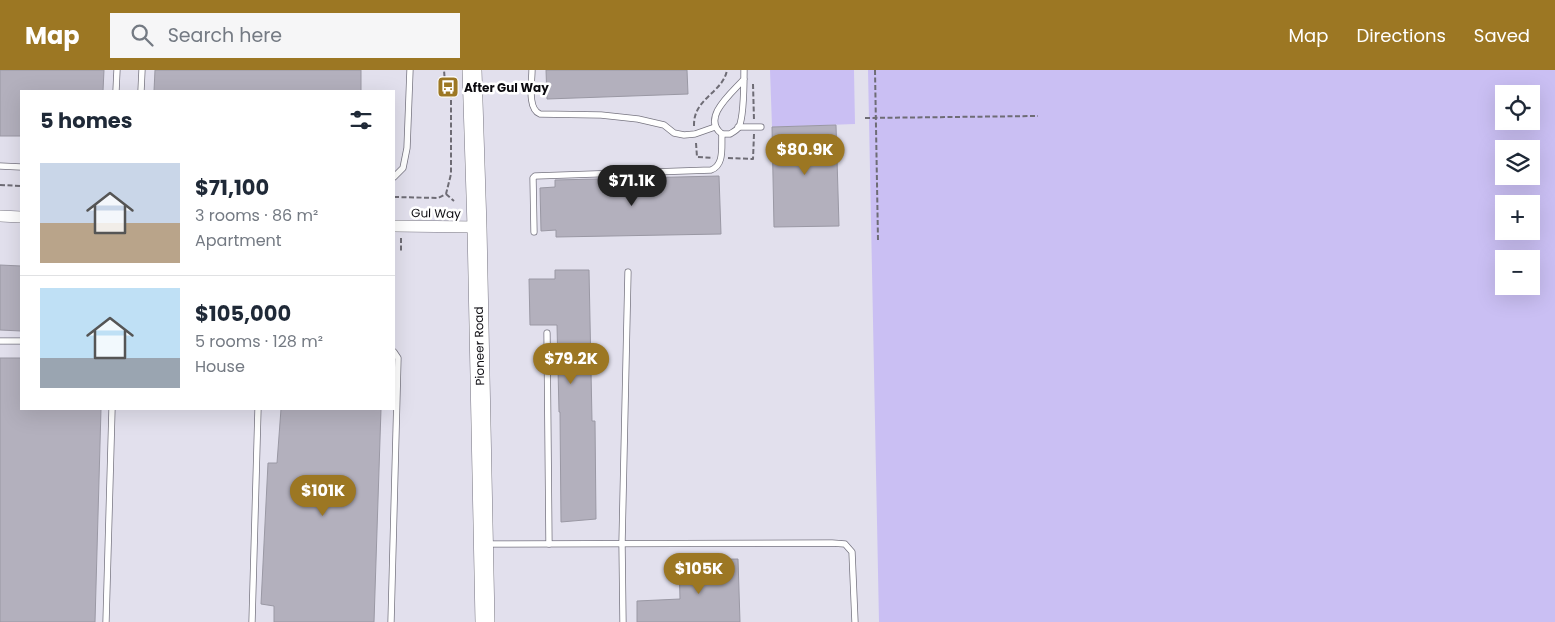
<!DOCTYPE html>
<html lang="en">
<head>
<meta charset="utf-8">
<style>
  :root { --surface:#fff; --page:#f6f6f7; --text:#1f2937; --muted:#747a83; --line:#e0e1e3; --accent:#9c7723 }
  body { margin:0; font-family:Poppins,sans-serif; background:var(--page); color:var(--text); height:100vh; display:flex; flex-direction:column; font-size:19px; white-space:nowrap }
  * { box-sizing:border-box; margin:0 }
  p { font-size:16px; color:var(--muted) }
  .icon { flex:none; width:28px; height:28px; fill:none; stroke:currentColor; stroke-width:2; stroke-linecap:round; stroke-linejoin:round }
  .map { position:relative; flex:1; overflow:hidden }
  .drawer { position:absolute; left:20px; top:20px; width:375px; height:320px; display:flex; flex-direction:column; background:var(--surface); border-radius:0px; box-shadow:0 5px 20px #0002 }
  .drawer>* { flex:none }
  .fabs { position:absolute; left:1495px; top:15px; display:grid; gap:10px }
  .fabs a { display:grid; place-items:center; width:45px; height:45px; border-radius:0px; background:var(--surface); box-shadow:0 5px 20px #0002; font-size:25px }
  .price { position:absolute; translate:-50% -42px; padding:0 11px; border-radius:18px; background:var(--accent); color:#fff; font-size:16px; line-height:32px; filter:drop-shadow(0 1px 2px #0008) }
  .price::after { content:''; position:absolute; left:50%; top:30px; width:15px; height:11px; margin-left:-8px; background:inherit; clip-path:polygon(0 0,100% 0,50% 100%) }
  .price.active { background:#222; color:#fff }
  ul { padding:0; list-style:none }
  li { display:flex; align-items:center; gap:15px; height:125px; padding:0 20px }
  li+li { border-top:1px solid var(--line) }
  li span { display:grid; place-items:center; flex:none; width:140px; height:100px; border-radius:0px; color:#555 }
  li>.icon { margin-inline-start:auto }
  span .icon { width:60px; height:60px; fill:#fffc; stroke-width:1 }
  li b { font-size:21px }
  h2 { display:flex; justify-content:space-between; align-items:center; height:60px; padding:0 20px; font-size:21px }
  header { display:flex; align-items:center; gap:30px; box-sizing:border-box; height:70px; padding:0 25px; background:var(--accent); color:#fff }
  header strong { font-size:24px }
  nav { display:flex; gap:28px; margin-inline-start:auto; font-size:18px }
  .search { width:350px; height:45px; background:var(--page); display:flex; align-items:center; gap:12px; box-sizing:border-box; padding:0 18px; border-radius:0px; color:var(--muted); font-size:19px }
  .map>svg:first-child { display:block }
</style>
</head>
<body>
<header>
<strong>Map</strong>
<div class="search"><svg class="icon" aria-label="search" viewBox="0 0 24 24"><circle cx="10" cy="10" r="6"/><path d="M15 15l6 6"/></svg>Search here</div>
<nav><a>Map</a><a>Directions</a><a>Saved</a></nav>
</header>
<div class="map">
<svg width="1555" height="552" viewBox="0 0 1555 552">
  <rect width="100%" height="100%" fill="#e2e0ed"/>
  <!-- water -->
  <g fill="#cabff3" fill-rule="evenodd">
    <path d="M 770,0 L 854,0 L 855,54 L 772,57 Z"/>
    <path d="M 868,0 L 1555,0 L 1555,552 L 879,552 ZM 1504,24 L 1531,24 L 1531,51 L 1504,51 ZM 1504,79 L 1531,79 L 1531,106 L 1504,106 ZM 1504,134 L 1531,134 L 1531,161 L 1504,161 ZM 1504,189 L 1531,189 L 1531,216 L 1504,216 Z"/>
  </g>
  <!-- building -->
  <g fill="#b3b0bd" stroke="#9a98a4">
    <path d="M 0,0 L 104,0 L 103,21 L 21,21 L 21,66 L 0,66 Z"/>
    <path d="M 155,0 L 361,0 L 361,21 L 154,21 Z"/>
    <path d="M 546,0 L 687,0 L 688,24 L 547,29 Z"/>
    <path d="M 836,55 L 839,156 L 774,157 L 772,57 Z"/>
    <path d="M 719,106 L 721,164 L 556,167 L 556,160 L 541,161 L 540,118 L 555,117 L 555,110 Z"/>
    <path d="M 0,195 L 21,196 L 21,261 L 0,260 Z"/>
    <path d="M 555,200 L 589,200 L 592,351 L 595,351 L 596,449 L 561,452 L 560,342 L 559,342 L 557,255 L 530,255 L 529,209 L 555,209 Z"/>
    <path d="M 0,288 L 21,288 L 21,339 L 101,339 L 95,552 L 0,552 Z"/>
    <path d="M 281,339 L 381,339 L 374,552 L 274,552 L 274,536 L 261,534 L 268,393 L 277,393 Z"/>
    <path d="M 738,489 L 740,552 L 637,552 L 637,531 L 680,529 L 679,490 Z"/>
  </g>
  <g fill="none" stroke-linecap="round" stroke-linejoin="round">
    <!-- service casing -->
    <g stroke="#777581" stroke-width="7">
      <g id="service">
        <path d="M 532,0 C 532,12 527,39 540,44 L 601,45 L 638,49 L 664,55 L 674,63 L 684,65 L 695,64 L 715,57"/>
        <path d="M 744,0 C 744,13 744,46 739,57 C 737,60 733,62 730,64 L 722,64 C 700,48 733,22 744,9"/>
        <path d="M 116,21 L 117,0"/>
        <path d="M 141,21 L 142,0"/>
        <path d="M 738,57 L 761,57"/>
        <path d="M 0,96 L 21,97"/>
        <path d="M 394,107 L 403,98 L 407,78 L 410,0"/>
        <path d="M 534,162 L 533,108 L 535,106 L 711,100 C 725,95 721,76 722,64"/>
        <path d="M 547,263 L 549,474"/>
        <path d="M 0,271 L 21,271"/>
        <path d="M 486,474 L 832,473 L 845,474 L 852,482 L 855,552"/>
        <path d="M 106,552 L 112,339"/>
        <path d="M 252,552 L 258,339"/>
        <path d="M 391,552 L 398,288 L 394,282"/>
        <path d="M 623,552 L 622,473 L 628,202"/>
      </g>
    </g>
    <!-- minor casing -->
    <g stroke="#777581" stroke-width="12">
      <g id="minor">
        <path d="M 0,146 L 21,147"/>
        <path d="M 394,156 L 477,157"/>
      </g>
    </g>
    <!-- primary casing -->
    <g stroke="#777581" stroke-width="20">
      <path id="primary" d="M 472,0 L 477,157 L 485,552"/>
    </g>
    <!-- path -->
    <g stroke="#6e6c75" stroke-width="2" stroke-dasharray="5 2.5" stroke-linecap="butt">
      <path d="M 875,0 L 878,170"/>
      <path d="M 753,14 L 754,50"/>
      <path d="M 865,48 L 1038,46"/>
      <path d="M 694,56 C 693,28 723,23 727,0"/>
      <path d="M 696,73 L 697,87 L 713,88"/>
      <path d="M 728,88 L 753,89 L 754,64"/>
      <path d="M 0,115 L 21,116"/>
      <path d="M 446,124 L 454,131"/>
      <path d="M 394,127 L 438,128 L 446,124 L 451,104 L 451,24 L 445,13 L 444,0"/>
      <path d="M 401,168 L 401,183"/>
    </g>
    <!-- service -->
    <use href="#service" stroke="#fff" stroke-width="5.5"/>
    <!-- minor -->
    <use href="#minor" stroke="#fff" stroke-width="11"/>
    <!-- primary -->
    <use href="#primary" stroke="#fff" stroke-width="19"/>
  </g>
  <!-- icons -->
  <defs>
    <g id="bus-square" transform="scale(1.125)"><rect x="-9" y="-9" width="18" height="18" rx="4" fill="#9c7723" stroke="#fff"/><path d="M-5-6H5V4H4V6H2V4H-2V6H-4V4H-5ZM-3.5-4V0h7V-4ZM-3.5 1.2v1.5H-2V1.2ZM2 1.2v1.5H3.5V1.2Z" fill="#fff"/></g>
  </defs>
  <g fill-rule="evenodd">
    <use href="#bus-square" x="448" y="17"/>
  </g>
  <g text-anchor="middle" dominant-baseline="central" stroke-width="5" stroke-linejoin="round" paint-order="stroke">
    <!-- poi labels -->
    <g font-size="12" font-weight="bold" fill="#0c0b10" stroke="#fff" text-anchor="start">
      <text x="464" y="17">After Gul Way</text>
    </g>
    <!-- street labels -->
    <g font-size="12" fill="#0c0b10" stroke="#fff">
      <text transform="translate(436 143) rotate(1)">Gul Way</text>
      <text transform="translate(479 276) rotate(-91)">Pioneer Road</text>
    </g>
  </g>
</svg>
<div class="fabs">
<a><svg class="icon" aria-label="locate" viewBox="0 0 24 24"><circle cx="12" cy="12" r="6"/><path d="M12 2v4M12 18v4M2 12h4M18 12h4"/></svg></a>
<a><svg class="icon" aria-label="layers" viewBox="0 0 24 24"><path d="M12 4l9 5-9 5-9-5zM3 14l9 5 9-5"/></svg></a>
<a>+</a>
<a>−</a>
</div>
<b class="price" style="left:805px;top:106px">$80.9K</b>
<b class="price active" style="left:632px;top:137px">$71.1K</b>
<b class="price" style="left:571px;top:315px">$79.2K</b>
<b class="price" style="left:323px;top:447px">$101K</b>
<b class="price" style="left:699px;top:525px">$105K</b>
<section class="drawer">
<h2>5 homes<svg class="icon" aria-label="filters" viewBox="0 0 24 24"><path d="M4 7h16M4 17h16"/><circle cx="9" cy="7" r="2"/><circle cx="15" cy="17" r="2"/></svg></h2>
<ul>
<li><span style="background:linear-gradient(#c9d6e8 60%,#b9a48a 0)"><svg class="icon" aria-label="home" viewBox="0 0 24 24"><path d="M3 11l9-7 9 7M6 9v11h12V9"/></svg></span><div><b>$71,100</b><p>3 rooms · 86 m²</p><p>Apartment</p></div></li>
<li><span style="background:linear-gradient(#bfe0f5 70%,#9aa5b1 0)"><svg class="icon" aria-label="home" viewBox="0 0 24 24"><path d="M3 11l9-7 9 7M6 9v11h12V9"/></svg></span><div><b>$105,000</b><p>5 rooms · 128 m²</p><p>House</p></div></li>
</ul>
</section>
</div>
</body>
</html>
